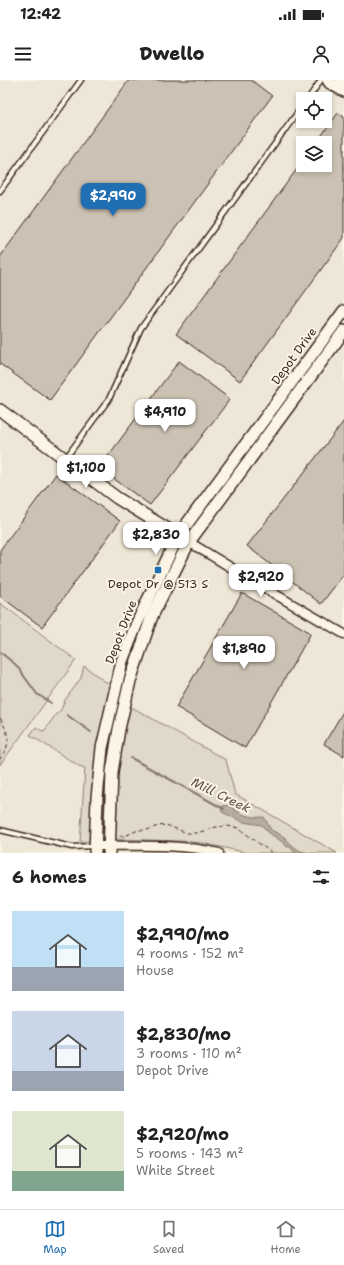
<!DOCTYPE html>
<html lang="en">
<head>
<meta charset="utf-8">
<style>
  :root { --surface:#fff; --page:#f6f6f6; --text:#222; --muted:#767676; --line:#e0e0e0; --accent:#1f6fb2 }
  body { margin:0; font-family:"Shantell Sans",sans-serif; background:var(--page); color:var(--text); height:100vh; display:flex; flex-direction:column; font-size:15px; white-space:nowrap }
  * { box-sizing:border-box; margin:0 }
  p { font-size:13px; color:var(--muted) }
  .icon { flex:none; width:22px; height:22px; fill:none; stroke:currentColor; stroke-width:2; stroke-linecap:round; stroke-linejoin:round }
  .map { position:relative; height:773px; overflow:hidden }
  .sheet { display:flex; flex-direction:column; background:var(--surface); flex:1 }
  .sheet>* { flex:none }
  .controls { position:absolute; left:296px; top:12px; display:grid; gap:8px }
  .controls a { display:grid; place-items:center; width:36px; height:36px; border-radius:0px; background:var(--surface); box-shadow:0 2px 6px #0003; font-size:20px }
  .price { position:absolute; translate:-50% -34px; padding:0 9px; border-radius:8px; background:#fff; color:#222; font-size:13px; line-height:26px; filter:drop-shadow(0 1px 2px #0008) }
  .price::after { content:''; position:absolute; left:50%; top:24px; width:12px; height:9px; margin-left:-6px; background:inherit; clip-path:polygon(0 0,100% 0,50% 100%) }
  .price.active { background:var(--accent); color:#fff }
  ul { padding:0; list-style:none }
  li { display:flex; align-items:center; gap:12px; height:100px; padding:0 12px }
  li span { display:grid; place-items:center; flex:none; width:112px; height:80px; border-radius:0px; color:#555 }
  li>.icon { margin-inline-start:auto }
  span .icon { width:48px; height:48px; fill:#fffc; stroke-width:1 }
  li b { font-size:17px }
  h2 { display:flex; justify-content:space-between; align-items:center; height:48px; padding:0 12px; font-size:17px }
  .status { display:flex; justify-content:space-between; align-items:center; height:28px; padding:0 20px; background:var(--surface); direction:ltr }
  .status svg { height:11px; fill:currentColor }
  header { display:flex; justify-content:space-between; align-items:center; height:52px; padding:0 12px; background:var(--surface); font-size:18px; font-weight:800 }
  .tab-bar { display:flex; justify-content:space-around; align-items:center; height:56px; border-top:1px solid var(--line); background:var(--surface); font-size:11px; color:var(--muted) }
  .tab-bar a { display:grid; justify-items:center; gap:2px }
  .tab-bar .active { color:var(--accent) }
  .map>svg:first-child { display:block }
</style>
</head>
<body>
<div class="status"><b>12:42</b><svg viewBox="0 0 49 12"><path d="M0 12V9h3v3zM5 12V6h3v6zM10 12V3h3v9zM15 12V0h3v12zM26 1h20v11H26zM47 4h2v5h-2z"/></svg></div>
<header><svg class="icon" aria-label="menu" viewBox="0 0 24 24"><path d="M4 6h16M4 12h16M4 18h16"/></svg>Dwello<svg class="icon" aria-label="person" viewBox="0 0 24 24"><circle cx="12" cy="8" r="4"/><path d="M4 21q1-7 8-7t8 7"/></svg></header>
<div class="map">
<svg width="344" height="773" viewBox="0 0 344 773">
  <rect width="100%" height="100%" fill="#fcf5e5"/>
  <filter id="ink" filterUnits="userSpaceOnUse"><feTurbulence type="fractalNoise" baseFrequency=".025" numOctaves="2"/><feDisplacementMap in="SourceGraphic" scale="8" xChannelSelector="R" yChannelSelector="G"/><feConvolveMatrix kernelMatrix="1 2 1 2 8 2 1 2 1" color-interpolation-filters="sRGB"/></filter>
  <g filter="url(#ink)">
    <!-- built -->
    <path fill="#eee6d6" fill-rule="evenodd" d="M 0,0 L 344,0 L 344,773 L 0,773 L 0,685 L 76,580 L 0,523 ZM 303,19 L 325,19 L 325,41 L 303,41 ZM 303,63 L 325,63 L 325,85 L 303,85 Z"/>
    <!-- green -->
    <g fill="#e0d8c8" stroke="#8e8173">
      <path d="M 0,523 L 76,580 L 0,685 Z"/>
      <path d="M 84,586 L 111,606 L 90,761 L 80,762 L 85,688 L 79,686 L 30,655 L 36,647 L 42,651 L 45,650 L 56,634 L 61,630 L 65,620 L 81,598 Z"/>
      <path d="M 128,625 L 226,680 L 235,714 L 337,773 L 248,773 L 202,763 L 182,761 L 116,759 L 114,757 L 117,694 Z"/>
    </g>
    <!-- water -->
    <path fill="#b7ad9e" stroke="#85796b" d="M 229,725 C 240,735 249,738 264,737 L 271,750 L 283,756 L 293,766 L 300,771 L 310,773 L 295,773 L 290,767 L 287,767 L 285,764 L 268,752 L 262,745 L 243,742 L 222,732 L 221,729 L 223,726 Z"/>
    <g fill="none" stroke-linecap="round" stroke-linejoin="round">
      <!-- stream -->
      <g stroke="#85796b" stroke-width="2">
        <path d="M 0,572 L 16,585 L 37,614 L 51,623"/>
        <path d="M 67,635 L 91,652"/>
        <path d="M 131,678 L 224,729"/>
      </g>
    </g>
    <!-- building -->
    <g fill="#ccc2b3" stroke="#3b2a1e">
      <path d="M 129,0 L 251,0 L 272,16 L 50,320 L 0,284 L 0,177 Z"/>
      <path d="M 338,33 L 344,37 L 344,158 L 240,301 L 176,254 L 300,85 L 325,85 L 325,63 L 316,63 Z"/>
      <path d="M 179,281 L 230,319 L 150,425 L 99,388 Z"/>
      <path d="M 344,341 L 344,494 L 321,524 L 247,466 Z"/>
      <path d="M 56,394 L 120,441 L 42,547 L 0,516 L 0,470 Z"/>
      <path d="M 242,513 L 311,553 L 245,668 L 176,627 Z"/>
      <path d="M 344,630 L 344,676 L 324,664 Z"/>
    </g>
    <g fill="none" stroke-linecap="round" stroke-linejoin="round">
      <!-- lane casing -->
      <g stroke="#3b2a1e" stroke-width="7">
        <g id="lane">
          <path d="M 308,19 L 321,0"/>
          <path d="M 0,111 L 81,0"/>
          <path d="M 65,379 L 109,319 L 141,248 L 303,25"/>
          <path d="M 0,750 L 72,767 L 94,766"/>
        </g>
      </g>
      <!-- street casing -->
      <g stroke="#3b2a1e" stroke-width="11">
        <g id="street">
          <path d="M 189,462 L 273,513 L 344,554"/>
          <path d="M 95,766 C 137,766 179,763 219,773"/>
        </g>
      </g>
      <!-- secondary casing -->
      <g stroke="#3b2a1e" stroke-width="14">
        <g id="secondary">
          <path d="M 328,0 L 330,3 L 344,11"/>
          <path d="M 341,0 L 344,2"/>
          <path d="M 0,330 L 117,418 L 184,459"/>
          <path d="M 95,773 L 97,718 L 102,668 L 122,581 L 137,543 L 178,456 L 344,231"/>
          <path d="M 109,773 L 112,692 L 119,649 L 130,601 L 152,536 L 189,462 L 344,251"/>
        </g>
      </g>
      <!-- path -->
      <g stroke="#3b2a1e" stroke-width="1" stroke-dasharray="4 3" stroke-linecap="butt">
        <path d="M 0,638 C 9,654 12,663 0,679"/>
        <path d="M 120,756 L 125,756 L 138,750 L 147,750 L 158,746 L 166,745 L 187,753 L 197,753 L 216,747 L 228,746 L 238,748 L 272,773"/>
      </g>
      <!-- lane -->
      <use href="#lane" stroke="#fcf5e5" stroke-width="4"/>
      <!-- street -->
      <use href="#street" stroke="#fcf5e5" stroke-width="8"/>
      <!-- secondary -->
      <use href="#secondary" stroke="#fcf5e5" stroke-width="11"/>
    </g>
  </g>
  <!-- markers -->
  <rect fill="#1f6fb2" stroke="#fcf5e5" stroke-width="1.5" x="154" y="486" width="8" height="8" rx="2"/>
  <g text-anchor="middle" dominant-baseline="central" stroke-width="4" stroke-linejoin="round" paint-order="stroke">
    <!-- street labels -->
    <g font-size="12" fill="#3b2a1e" stroke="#fcf5e5">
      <text transform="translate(294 276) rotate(-54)">Depot Drive</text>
      <text transform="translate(121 552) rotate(-69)">Depot Drive</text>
    </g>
    <!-- poi labels -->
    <g font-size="12" fill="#3b2a1e" stroke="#fcf5e5">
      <text x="158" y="504">Depot Dr @ 513 S</text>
    </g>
    <!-- water labels -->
    <g font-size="13" font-style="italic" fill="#605144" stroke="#fcf5e5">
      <text transform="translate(221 715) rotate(26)">Mill Creek</text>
    </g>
  </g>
</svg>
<div class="controls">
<a><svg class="icon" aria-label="locate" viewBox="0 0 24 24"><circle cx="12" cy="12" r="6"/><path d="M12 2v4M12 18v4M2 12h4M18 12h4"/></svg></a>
<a><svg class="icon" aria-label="layers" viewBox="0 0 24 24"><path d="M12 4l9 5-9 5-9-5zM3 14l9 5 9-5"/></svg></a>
</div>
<b class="price active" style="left:113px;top:137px">$2,990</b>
<b class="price" style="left:165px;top:353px">$4,910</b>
<b class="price" style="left:86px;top:409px">$1,100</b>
<b class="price" style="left:156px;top:476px">$2,830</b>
<b class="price" style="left:261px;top:518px">$2,920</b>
<b class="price" style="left:244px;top:590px">$1,890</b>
</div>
<section class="sheet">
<h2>6 homes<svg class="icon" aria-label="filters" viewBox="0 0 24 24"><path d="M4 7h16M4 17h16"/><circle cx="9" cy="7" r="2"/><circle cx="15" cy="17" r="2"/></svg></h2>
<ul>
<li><span style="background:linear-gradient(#bfe0f5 70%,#9aa5b1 0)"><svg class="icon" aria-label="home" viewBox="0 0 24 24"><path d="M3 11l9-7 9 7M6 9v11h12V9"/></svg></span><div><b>$2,990/mo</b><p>4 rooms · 152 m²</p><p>House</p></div></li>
<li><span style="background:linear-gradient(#c9d6e8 75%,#9aa5b1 0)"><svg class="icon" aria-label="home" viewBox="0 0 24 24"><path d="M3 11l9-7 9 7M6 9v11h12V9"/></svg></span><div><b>$2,830/mo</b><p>3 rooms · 110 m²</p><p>Depot Drive</p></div></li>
<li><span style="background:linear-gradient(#dfe7d0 75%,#7fa58c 0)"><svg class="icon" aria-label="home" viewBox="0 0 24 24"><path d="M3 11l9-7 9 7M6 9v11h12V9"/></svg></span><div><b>$2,920/mo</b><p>5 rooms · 143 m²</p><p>White Street</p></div></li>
</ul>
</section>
<nav class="tab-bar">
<a class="active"><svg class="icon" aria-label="map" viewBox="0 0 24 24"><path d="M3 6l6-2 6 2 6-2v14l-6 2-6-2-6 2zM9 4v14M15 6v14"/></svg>Map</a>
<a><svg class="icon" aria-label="saved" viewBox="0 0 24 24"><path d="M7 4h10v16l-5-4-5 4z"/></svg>Saved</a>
<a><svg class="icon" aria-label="home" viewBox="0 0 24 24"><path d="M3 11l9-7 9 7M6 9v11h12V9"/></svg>Home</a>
</nav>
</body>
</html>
